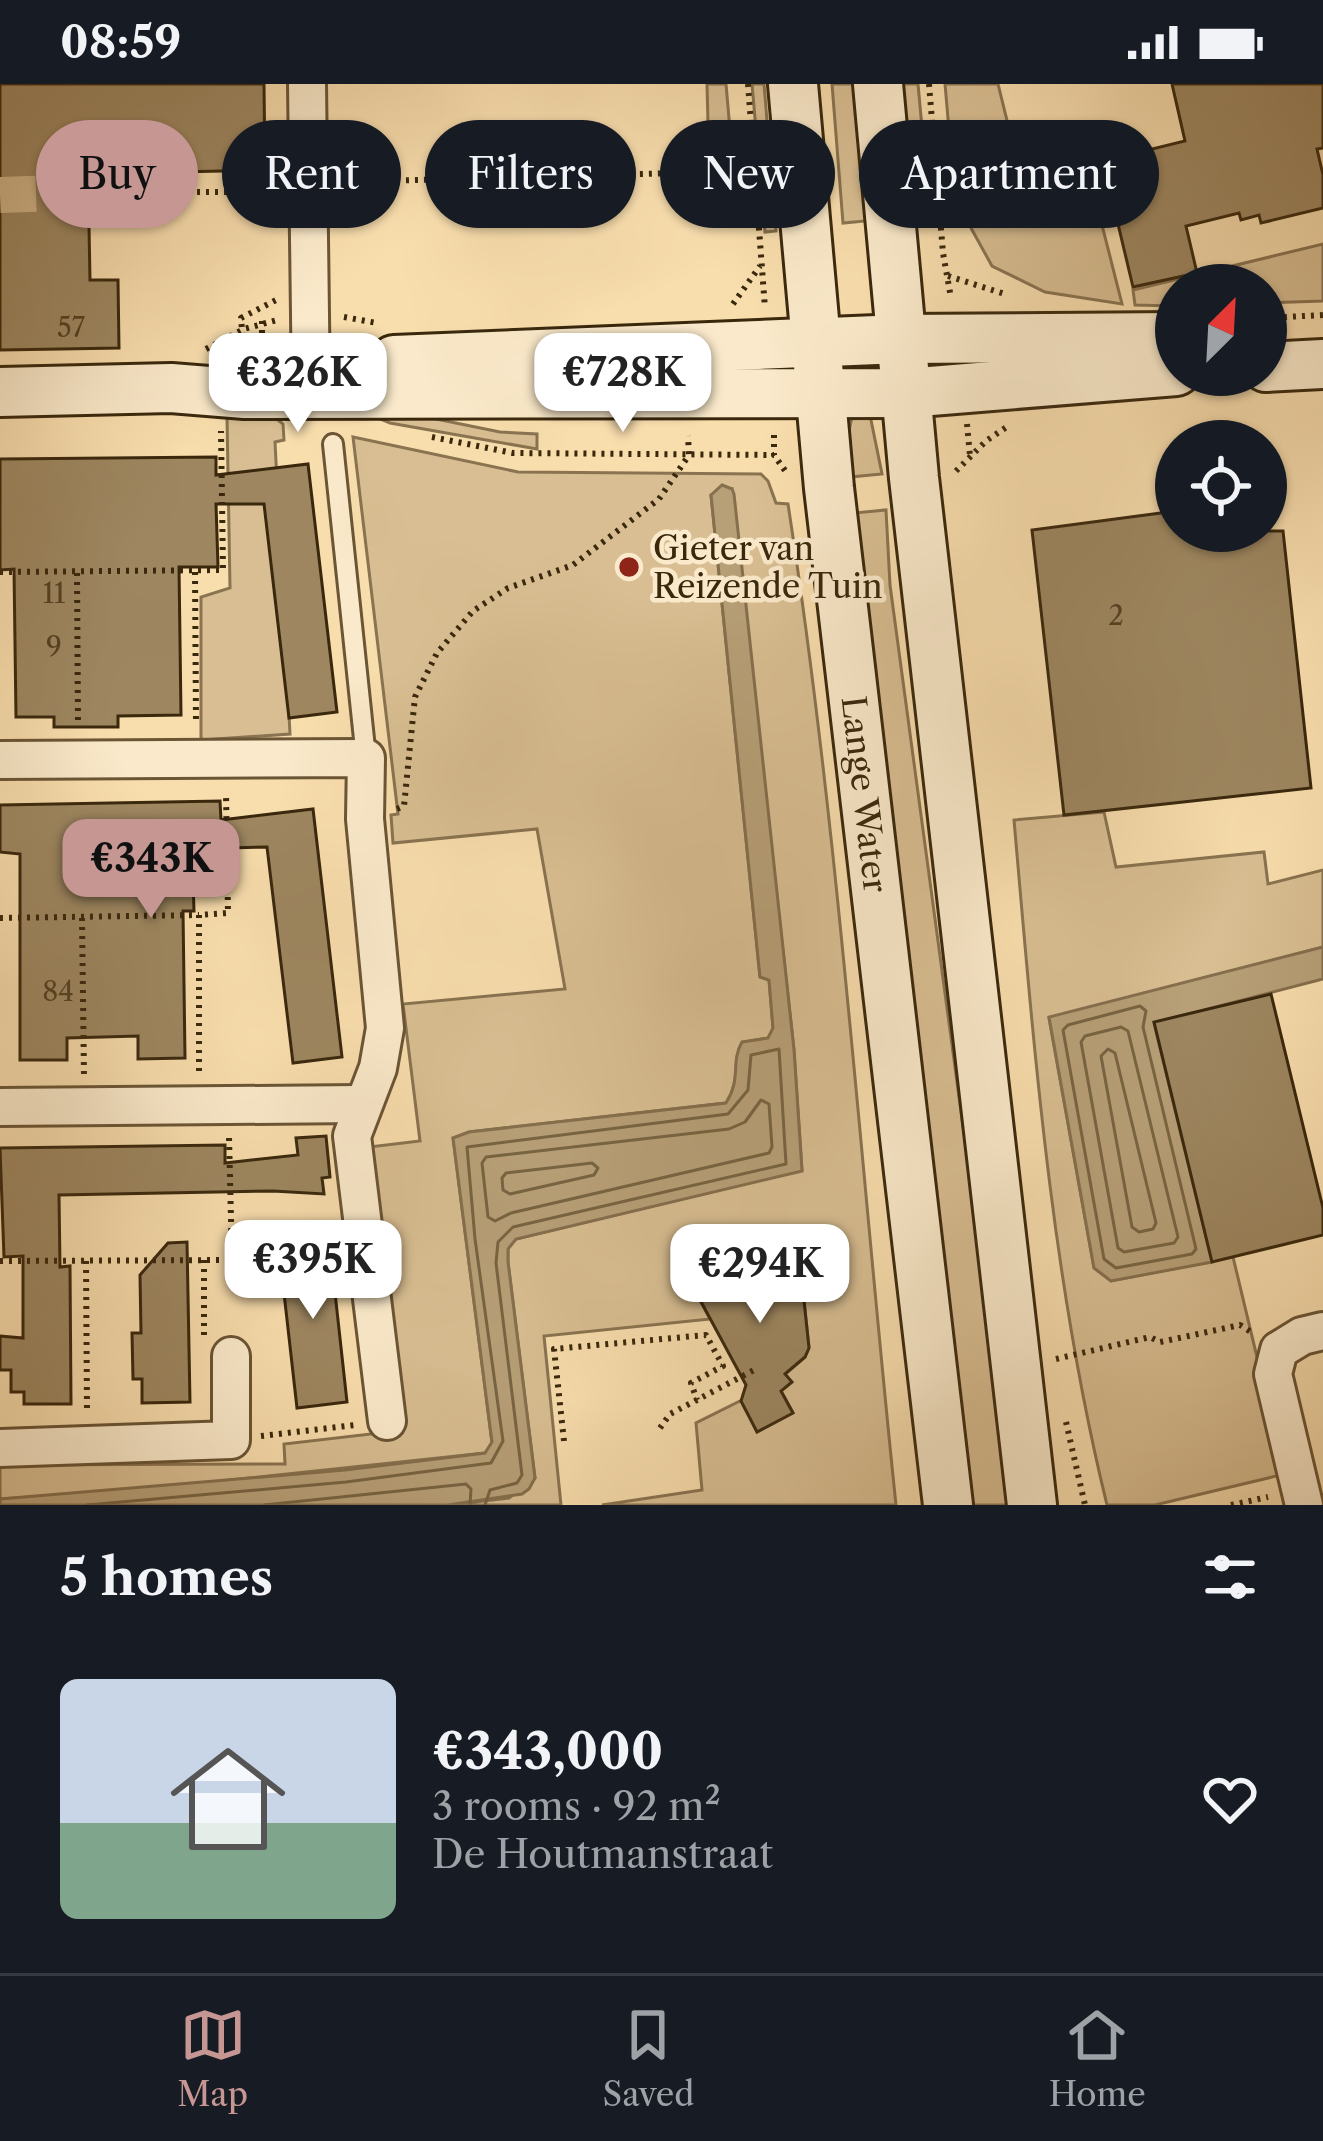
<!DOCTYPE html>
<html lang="en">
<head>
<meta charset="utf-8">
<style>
  :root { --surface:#171b24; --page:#242831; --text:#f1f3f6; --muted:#9ea1a6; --line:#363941; --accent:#c59692 }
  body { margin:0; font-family:"Libre Caslon Text",serif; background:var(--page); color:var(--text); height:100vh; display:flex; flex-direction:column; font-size:45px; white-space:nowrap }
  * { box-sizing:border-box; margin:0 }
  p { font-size:39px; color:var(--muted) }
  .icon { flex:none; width:66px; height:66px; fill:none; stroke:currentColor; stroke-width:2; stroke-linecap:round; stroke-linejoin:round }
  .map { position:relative; height:1421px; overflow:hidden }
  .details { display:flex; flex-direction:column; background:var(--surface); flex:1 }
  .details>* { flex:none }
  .hud { position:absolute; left:36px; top:36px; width:1251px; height:108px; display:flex; gap:24px }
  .needle { width:78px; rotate:24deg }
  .buttons { position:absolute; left:1155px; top:180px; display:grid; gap:24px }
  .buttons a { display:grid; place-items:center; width:132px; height:132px; border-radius:50%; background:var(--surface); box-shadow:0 3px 9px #0004; font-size:60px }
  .price { position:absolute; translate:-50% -102px; padding:0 27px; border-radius:24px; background:#fff; color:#222; font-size:39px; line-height:78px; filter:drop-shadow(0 3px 6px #0008) }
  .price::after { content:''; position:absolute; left:50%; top:72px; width:36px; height:27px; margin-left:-18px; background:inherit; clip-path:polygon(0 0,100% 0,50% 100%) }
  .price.active { background:var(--accent); color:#111 }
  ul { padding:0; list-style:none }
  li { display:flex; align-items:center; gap:36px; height:300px; padding:0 60px }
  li+li { border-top:3px solid var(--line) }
  li span { display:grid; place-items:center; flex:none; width:336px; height:240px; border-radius:18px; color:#555 }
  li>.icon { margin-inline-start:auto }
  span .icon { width:144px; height:144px; fill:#fffc; stroke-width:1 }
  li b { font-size:51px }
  h2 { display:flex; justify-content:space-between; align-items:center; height:144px; padding:0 60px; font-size:51px }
  .pill { padding:0 42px; border-radius:54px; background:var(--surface); box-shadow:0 3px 9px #0004; font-size:42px; line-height:108px }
  .pill.active { background:var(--accent); color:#111 }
  .status { display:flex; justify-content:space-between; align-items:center; height:84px; padding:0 60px; background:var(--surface); direction:ltr }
  .status svg { height:33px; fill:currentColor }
  .tabs { display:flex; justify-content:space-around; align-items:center; height:168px; border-top:3px solid var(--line); background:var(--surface); font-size:33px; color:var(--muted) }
  .tabs a { display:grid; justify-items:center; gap:6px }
  .tabs .active { color:var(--accent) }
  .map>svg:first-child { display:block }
</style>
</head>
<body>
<div class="status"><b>08:59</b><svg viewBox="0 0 49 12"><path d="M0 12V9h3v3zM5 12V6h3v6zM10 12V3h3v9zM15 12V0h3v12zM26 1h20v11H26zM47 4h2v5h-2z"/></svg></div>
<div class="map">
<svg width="1323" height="1421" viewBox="0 0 1323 1421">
  <rect width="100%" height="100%" fill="#f8ddad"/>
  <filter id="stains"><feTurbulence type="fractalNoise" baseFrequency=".00167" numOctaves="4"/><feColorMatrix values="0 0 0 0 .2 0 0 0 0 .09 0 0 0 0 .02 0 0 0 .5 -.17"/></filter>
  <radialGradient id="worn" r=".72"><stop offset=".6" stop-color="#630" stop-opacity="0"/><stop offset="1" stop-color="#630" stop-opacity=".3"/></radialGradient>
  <!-- green -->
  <g fill="#d8be92" stroke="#897350" stroke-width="3">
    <path d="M 707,0 L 726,0 L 733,80 L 709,80 Z"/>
    <path d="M 752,0 L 764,0 L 776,147 L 765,148 Z"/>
    <path d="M 832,0 L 865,0 L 876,136 L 843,139 Z"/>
    <path d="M 903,0 L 918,0 L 930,131 L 914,131 Z"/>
    <path d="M 945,0 L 998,0 L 1017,77 L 1082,62 L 1122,220 L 1045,208 L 992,182 L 955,115 Z"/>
    <path d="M 1323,160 L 1323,217 L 1266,219 L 1266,201 L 1176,201 L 1176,222 L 1135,221 L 1133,206 Z"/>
    <path d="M 382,324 L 500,348 L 537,350 L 537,365 L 390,339 L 378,334 Z"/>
    <path d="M 853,329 L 867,330 L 871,336 L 882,390 L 850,393 L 848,351 Z"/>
    <path d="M 273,332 L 283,340 L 284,356 L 275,358 L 290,650 L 201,656 L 201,513 L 230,504 L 227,333 Z"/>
    <path d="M 353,353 L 518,388 L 761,390 L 768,397 L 776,419 L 788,420 C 839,751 861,1088 896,1421 L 602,1421 L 702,1406 L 696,1339 L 742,1316 L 757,1348 L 793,1329 L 781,1307 L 791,1298 L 785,1290 L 805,1273 L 809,1263 L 799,1170 L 757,1173 L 746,1160 L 702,1199 L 700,1216 L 710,1235 L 544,1252 L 561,1421 L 449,1421 L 509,1414 L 535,1394 L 508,1178 L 508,1164 L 516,1155 L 802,1086 L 794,966 L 732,405 L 711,411 L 760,893 L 769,896 L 773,944 L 769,954 L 742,958 C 731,979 742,994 726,1019 L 469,1048 L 453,1054 L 492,1359 L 485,1369 L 145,1405 L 0,1415 L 0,1381 L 285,1380 L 284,1360 L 397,1347 L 369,1063 L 420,1057 L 403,920 L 565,905 L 537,745 L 393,759 L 391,731 L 398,730 Z"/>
    <path d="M 886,426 L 890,501 L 1014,1421 L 966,1421 L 854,429 Z"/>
    <path d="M 1104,728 L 1116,783 L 1264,768 L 1268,800 L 1323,786 L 1323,863 L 1049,934 L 1094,1184 L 1111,1197 L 1233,1173 L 1285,1390 L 1155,1421 L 1107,1421 C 1052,1197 1034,965 1014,736 Z"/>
  </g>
  <!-- water -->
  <g fill="#b79f77" stroke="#856f4d" stroke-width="3">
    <path d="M 722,401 L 732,405 L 734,410 L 794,966 L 802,1087 L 516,1155 L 508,1165 L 508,1178 L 535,1394 L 529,1405 L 522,1410 L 448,1421 L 0,1421 L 0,1415 L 345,1386 L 485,1369 L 492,1358 L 453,1054 L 469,1048 L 726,1019 C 742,994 730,979 742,958 L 768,954 L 773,944 L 769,896 L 760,893 L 711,411 Z"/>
    <path d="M 1323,863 L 1323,895 L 1154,939 L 1212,1178 L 1111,1197 L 1094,1184 L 1049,933 Z"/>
  </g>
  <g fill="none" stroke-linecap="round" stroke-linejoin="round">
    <!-- shore -->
    <g stroke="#786442" stroke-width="3">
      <path d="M 1140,922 L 1146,927 L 1143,943 L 1196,1165 L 1192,1170 L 1116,1184 L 1104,1175 L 1063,946 L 1068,941 Z"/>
      <path d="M 1121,943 L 1128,947 L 1178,1153 L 1174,1159 L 1124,1168 L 1118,1164 L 1081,958 L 1085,952 Z"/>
      <path d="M 1108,965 L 1115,969 L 1156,1139 L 1153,1145 L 1139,1148 L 1132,1143 L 1101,972 Z"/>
      <path d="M 761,1016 L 769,1020 L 772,1063 L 769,1069 L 511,1129 L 495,1137 L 488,1133 L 482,1079 L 486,1073 L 729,1045 L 745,1038 Z"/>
      <path d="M 592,1079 L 598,1084 L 594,1091 L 510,1110 L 503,1106 L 502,1094 L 506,1089 Z"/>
      <path d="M 87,1421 L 346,1398 L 491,1379 L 503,1357 L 475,1155 L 467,1063 L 728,1030 L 748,1006 L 751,971 L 779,965 L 786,1080 L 513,1143 L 498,1158 L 496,1179 L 522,1391 L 517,1399 L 490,1406 L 485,1421"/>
      <path d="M 264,1421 L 466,1400 L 471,1405 L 470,1421"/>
    </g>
  </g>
  <!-- building -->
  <g fill="#9d8660" stroke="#3a280d" stroke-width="3">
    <path d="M 0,0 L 264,0 L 265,86 L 88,90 L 90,196 L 118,196 L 119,264 L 0,266 Z"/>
    <path d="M 1172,0 L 1323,0 L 1323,64 L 1317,65 L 1323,91 L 1323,124 L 1261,139 L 1259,131 L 1241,136 L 1239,129 L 1186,142 L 1197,189 L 1133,203 L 1103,77 L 1185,57 Z"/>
    <path d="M 216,373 L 216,391 L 308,380 L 337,628 L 289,634 L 264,420 L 216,420 L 218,483 L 179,483 L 181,631 L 118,632 L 118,643 L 54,643 L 54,633 L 16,633 L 14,485 L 0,486 L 0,375 Z"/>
    <path d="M 1176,427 L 1176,447 L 1283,447 L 1311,704 L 1064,731 L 1032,446 Z"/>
    <path d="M 220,717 L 221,736 L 313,725 L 342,973 L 293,979 L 267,763 L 192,765 L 194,827 L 183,827 L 185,974 L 138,975 L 138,952 L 67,954 L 67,976 L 20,976 L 20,770 L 0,768 L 0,721 Z"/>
    <path d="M 1271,910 L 1323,1124 L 1323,1151 L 1212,1178 L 1154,938 Z"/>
    <path d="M 326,1052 L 330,1093 L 322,1094 L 324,1110 L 273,1107 L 59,1111 L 60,1183 L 70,1182 L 71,1320 L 24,1320 L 24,1308 L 11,1308 L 11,1286 L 0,1286 L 0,1252 L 23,1254 L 23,1172 L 4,1173 L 0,1064 L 225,1061 L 225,1079 L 298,1071 L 296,1054 Z"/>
    <path d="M 329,1154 L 347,1318 L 297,1324 L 278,1156 Z"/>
    <path d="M 187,1158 L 190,1318 L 142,1319 L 142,1295 L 133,1295 L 132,1249 L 141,1249 L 140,1191 L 168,1159 Z"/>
    <path d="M 746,1160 L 757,1173 L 799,1169 L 809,1264 L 805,1273 L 785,1290 L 792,1298 L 781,1307 L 793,1329 L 757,1348 L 741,1317 L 746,1301 L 699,1214 L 699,1205 L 706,1193 Z"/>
  </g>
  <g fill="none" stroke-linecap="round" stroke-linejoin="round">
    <!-- street-tunnel -->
    <path stroke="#d2b98d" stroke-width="36" stroke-dasharray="36 18" stroke-linecap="butt" d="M 0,111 L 89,108"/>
    <!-- lane casing -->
    <g stroke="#6a5535" stroke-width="24">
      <path id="lane" d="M 333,360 L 366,674"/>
    </g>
    <!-- street casing -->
    <g stroke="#6a5535" stroke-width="42">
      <g id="street">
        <path d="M 307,0 L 311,308"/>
        <path d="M 0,676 L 366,674 L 365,735 L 385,944 L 378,984 L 352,1052 L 387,1337"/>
        <path d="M 0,1023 L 361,1020"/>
        <path d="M 0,1364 L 231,1356 L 231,1272"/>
        <path d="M 1304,1421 L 1273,1290 L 1279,1266 L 1302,1252 L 1323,1247"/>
      </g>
    </g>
    <!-- secondary casing -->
    <g stroke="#3a280d" stroke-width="54">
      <g id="secondary">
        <path id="s1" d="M 793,0 L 829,404 L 948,1421"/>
        <path d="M 878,0 L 914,394 L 1032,1421"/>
        <path d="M 394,276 L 901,255 L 1176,253"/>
        <path d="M 1266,283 L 1323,280"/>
        <path d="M 0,308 L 171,304 L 245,310 L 906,309 L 1176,287"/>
      </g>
    </g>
    <!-- path -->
    <g stroke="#3a280d" stroke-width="6" stroke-dasharray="3 6" stroke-linecap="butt">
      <path d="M 748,0 L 765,224"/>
      <path d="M 929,0 L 943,169 L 951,214"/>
      <path d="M 343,98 L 754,87"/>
      <path d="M 89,108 L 239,108 L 276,99"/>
      <path d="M 948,192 L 1008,211"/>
      <path d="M 733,220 L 760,182"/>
      <path d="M 344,233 L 377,239"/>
      <path d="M 1266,234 L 1323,231"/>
      <path d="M 262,237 L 262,269"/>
      <path d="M 206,265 L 244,245 L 277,236"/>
      <path d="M 244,270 L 241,234 L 276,216"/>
      <path d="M 967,340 L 970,372"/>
      <path d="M 774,351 L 774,371 L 786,388"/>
      <path d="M 432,353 L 513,369 L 774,371"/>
      <path d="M 956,387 L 986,357 L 1008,342"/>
      <path d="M 0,488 L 223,486 L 221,347"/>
      <path d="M 195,488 L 196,640"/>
      <path d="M 77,489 L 78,642"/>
      <path d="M 397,725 L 404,722 L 415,613 L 437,569 L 473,527 L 508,504 L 573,481 L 659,415 L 689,371 L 688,352"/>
      <path d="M 0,834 L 199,831"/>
      <path d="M 82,834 L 84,992"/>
      <path d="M 199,987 L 199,831 L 228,829 L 226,709"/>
      <path d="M 0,1177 L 232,1176 L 229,1053"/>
      <path d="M 86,1177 L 87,1328"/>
      <path d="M 204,1251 L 204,1176"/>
      <path d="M 1056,1275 L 1150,1253 L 1160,1258 L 1240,1241 L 1251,1248"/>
      <path d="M 1066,1338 L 1085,1421"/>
      <path d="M 660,1344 L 670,1330 L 756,1285"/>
      <path d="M 261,1352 L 355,1341"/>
      <path d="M 564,1357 L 554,1265 L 706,1251 L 723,1282 L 691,1299 L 697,1316"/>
      <path d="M 1231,1421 L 1268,1413"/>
    </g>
    <!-- lane -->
    <use href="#lane" stroke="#fae9ca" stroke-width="18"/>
    <!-- street -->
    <use href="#street" stroke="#fae9ca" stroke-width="36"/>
    <!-- secondary -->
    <use href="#secondary" stroke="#fae9ca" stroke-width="48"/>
  </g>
  <!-- markers -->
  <circle fill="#8f2418" stroke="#fae9ca" stroke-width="4.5" cx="629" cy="483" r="12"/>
  <g text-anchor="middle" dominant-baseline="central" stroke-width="9" stroke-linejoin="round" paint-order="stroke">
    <!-- number labels -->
    <g font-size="27" fill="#534022">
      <text x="71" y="243">57</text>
      <text x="54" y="509">11</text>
      <text x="1116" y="531">2</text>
      <text x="54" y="562">9</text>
      <text x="58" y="907">84</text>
    </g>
    <!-- poi labels -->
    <g font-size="33" fill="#3a280d" stroke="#fae9ca" text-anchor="start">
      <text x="653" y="464">Gieter van<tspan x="653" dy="38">Reizende Tuin</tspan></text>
    </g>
    <!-- street labels -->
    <g font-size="33" fill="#3a280d" stroke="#fae9ca">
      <text stroke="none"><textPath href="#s1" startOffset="714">Lange Water</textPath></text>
    </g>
  </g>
  <rect width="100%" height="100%" filter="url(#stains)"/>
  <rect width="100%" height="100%" fill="url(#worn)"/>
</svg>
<div class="buttons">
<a><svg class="needle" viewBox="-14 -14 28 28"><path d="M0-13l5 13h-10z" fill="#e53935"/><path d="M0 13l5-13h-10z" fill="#9ea1a6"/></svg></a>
<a><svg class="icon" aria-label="locate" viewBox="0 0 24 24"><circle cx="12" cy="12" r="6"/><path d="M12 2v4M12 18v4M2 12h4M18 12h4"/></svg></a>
</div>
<b class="price" style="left:298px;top:351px">€326K</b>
<b class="price" style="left:623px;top:351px">€728K</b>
<b class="price active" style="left:151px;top:837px">€343K</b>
<b class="price" style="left:313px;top:1238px">€395K</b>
<b class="price" style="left:760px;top:1242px">€294K</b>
<div class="hud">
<a class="pill active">Buy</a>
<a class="pill">Rent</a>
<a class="pill">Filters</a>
<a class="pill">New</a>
<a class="pill">Apartment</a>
</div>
</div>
<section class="details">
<h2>5 homes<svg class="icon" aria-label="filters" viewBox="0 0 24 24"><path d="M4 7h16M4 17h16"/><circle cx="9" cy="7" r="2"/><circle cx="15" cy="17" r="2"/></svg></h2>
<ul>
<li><span style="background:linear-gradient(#c9d6e8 60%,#7fa58c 0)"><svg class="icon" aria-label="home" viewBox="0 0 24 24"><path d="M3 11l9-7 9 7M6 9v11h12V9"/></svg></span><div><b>€343,000</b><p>3 rooms · 92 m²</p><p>De Houtmanstraat</p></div><svg class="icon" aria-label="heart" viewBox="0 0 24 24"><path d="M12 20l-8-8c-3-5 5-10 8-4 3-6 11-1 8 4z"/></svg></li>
</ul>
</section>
<nav class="tabs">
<a class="active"><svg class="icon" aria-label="map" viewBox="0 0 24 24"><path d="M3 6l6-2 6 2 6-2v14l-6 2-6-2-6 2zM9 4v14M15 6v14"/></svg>Map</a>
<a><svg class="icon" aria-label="saved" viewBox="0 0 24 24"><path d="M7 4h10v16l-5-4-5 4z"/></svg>Saved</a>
<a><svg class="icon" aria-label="home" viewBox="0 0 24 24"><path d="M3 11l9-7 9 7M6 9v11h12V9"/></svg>Home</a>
</nav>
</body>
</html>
